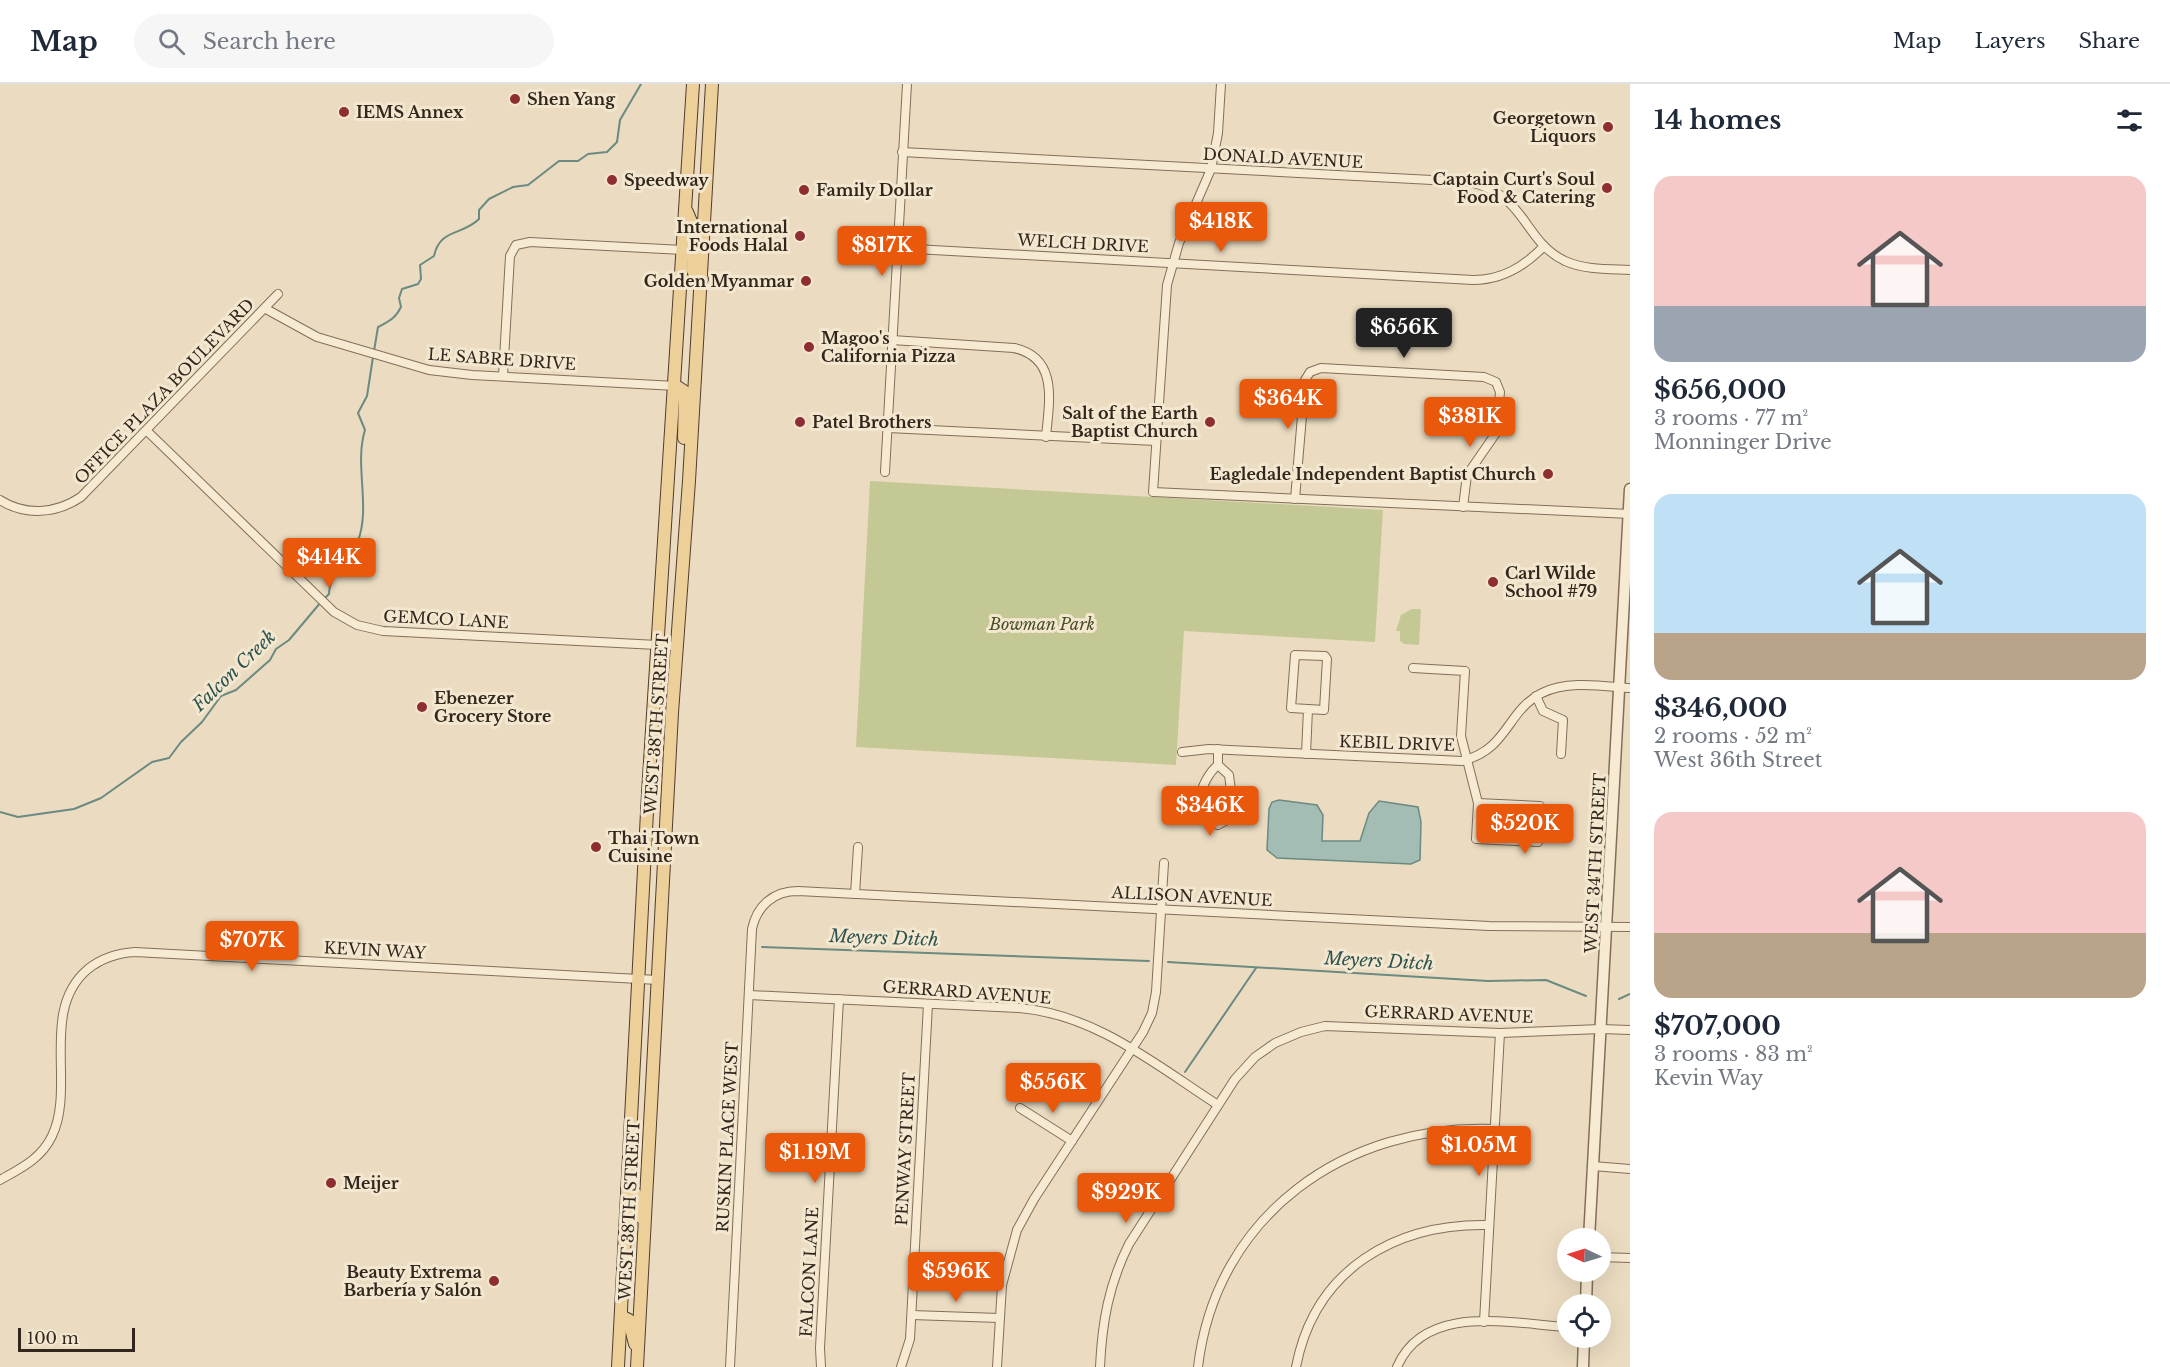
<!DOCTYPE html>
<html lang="en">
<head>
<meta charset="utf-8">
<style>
  :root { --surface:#fff; --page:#f6f6f7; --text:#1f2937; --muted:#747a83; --line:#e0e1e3; --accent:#ea580c }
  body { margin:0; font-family:"Libre Baskerville",serif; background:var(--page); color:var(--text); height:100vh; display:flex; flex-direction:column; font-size:22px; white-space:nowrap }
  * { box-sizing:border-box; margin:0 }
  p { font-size:20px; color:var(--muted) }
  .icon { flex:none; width:33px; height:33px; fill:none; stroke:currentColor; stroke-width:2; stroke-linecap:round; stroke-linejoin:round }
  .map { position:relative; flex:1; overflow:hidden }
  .panel { display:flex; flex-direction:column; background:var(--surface); width:540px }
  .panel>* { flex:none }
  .needle { width:39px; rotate:274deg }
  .fabs { position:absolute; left:1557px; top:1144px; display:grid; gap:12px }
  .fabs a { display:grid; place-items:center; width:54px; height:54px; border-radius:50%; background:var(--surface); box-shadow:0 6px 24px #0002; font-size:30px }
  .scale { position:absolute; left:18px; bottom:15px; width:117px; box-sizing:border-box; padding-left:6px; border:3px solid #33271d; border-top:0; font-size:16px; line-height:21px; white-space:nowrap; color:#33271d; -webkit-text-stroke:4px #f3e7d0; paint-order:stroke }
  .price { position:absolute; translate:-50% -51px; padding:0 14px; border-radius:6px; background:var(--accent); color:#fff; font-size:20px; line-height:39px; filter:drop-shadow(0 2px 3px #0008) }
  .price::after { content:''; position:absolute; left:50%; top:36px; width:18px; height:14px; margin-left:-9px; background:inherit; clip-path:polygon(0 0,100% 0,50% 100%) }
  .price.selected { background:#222; color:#fff }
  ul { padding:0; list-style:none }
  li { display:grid; align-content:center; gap:12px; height:318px; padding:0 24px }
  li span { display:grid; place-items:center; height:186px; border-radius:18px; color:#555 }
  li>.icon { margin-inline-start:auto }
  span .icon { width:108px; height:108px; fill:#fffc; stroke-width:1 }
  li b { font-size:26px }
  h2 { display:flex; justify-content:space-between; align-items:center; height:72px; padding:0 24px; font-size:26px }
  header { display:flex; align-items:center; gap:36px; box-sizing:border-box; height:84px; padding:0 30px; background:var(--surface); border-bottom:2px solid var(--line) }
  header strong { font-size:28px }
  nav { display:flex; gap:33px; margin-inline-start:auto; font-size:21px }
  .search { width:420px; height:54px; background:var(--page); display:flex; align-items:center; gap:15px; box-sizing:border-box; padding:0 21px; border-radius:33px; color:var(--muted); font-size:22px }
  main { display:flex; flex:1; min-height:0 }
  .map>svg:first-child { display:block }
</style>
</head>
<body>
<header>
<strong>Map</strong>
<div class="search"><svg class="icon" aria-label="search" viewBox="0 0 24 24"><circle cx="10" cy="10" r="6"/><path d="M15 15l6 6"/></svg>Search here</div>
<nav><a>Map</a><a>Layers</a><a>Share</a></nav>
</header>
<main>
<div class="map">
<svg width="1630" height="1283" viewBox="0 0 1630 1283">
  <rect width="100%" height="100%" fill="#ebdcc1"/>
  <!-- green -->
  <g fill="#c4c895">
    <path d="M 870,397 L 1383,426 L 1375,558 L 1184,547 L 1176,681 L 856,663 Z"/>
    <path d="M 1412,525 L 1421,525 L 1419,561 L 1404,560 L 1400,557 L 1400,547 L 1396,547 L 1401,531 Z"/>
  </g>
  <!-- water -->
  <path fill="#a3bdb4" stroke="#6b8a81" stroke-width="1.5" d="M 1279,716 L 1317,721 L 1323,731 L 1322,757 L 1360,757 L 1369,729 L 1379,717 L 1418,723 L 1421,738 L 1420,776 L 1411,780 L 1277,774 L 1267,766 L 1269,725 L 1272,718 Z"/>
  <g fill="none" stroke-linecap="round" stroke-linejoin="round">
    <!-- stream -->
    <g stroke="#6b8a81" stroke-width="2">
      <path d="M 374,267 L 378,243 C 389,237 395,235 401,223 L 399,214 L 402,205 L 418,200 L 421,195 L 420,181 L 434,172 C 440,144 462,152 479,135 L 479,126 L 489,115 L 513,103 L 528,101 L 559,77 L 578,77 L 588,70 L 607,68 L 617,58 L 620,36 L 641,0"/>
      <path d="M 325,514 L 329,510 C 329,490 351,476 358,457 C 371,422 354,381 365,346 L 358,329 L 367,312 L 373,273"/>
      <path d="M 0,728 L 18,733 L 74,725 L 101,714 L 152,678 L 169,674 L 181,658 L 202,638 L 221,612 L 236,606 L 270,576 L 276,565 L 289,556 L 321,518"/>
      <path d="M 762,863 L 1149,877"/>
      <path d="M 1168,878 L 1488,897 L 1546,896 L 1586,912"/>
      <path d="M 1619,915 L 1630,910"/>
      <path d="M 1185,988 L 1256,884"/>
    </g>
    <!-- minor casing -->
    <g stroke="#836e59" stroke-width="10">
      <g id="minor">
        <path d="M 1221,0 L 1218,49 L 1211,85 L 1179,159 L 1167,201 L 1153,408 L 1630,430"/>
        <path d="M 902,68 L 1470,98 C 1528,112 1522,156 1565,177 C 1585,186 1609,185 1630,186"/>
        <path d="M 897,164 L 1473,196 C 1502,196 1524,183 1544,162"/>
        <path d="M 266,225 L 317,253 L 429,286 L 472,291 L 676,302"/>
        <path d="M 892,256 L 1014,264 C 1059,274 1049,318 1046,353"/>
        <path d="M 503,292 L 510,172 L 516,161 L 530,158 L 683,166"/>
        <path d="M 888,344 L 1156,357"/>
        <path d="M 147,347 L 334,528 L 357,541 L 383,547 L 677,562"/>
        <path d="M 885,388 L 907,0"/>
        <path d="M 1295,415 L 1305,296 L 1310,288 L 1321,284 L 1484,293 L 1496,298 L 1500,308 L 1496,349 L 1467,391 L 1463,423"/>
        <path d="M 0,416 C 25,432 56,430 81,413 L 278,210"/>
        <path d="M 1413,584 L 1465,587 L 1461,652 L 1478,719"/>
        <path d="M 1536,612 L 1543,627 L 1563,636 L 1561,670"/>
        <path d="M 1218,665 L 1218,681 C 1200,696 1188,735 1218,741 L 1227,736 L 1232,714 L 1229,691 L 1218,681"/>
        <path d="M 1182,668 L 1209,665 L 1462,677 C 1509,665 1506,627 1542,609 C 1567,596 1603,602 1630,604"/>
        <path d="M 1306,670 L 1308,625 L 1291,624 L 1295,571 L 1325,572 L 1327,575 L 1324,626 L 1308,625"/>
        <path d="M 1478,719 L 1540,722 L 1538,758 L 1476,755 Z"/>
        <path d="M 855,810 L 858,763"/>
        <path d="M 749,911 L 1019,924 C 1095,930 1156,981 1218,1021"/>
        <path d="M 1020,1024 L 1072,1057"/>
        <path d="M 1593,1082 L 1630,1085"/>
        <path d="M 0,1096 C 21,1084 41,1075 52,1052 C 76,1002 39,926 88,885 C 102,874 117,869 135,868 L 658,896"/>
        <path d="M 1600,1173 L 1630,1174"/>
        <path d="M 912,1231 L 999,1234"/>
        <path d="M 1484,1238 L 1500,949"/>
        <path d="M 730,1283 L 752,845 C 757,822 773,807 798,807 L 1489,842 L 1630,843"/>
        <path d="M 821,1283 L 820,1264 L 839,915"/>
        <path d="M 901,1283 L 910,1255 L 928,920"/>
        <path d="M 997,1283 L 1002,1201 L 1017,1146 L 1034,1115 L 1143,948 L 1152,929 L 1156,908 L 1164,779"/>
        <path d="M 1100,1283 C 1102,1238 1109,1200 1129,1160 L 1235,995 L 1255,973 L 1275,959 L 1301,948 L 1325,942 L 1500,949 L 1601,945 L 1630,946"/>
        <path d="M 1198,1283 C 1216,1130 1347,1039 1495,1045"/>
        <path d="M 1296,1283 C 1315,1185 1395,1139 1489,1141"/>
        <path d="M 1397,1283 C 1425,1218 1512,1240 1568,1243"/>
      </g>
    </g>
    <!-- tertiary casing -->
    <g stroke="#836e59" stroke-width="13">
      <g id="tertiary">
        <path d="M 1589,1155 L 1630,405"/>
        <path d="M 1586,1221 L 1587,1188"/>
        <path d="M 1583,1283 L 1584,1254"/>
      </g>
    </g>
    <!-- primary casing -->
    <g stroke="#513c2e" stroke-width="14">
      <g id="primary">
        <path d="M 687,128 L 694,145 L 693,187 L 702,195"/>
        <path d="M 676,302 L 685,308 L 684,354"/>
        <path d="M 627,1105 L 635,1109 L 642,1134"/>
        <path d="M 621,1232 L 629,1236 L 635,1260"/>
        <path d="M 618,1283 L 648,709 L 693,0"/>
        <path d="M 637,1283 L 672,629 L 689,397 L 712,0"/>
      </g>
    </g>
    <!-- minor -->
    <use href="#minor" stroke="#f6ead3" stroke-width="8"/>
    <!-- tertiary -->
    <use href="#tertiary" stroke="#f6ead3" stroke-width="10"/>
    <!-- primary -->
    <use href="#primary" stroke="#edcf9a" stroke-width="12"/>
  </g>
  <!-- markers -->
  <g fill="#8e2d32" stroke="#f3e7d0" stroke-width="2">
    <circle cx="515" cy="15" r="6"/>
    <circle cx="344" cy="28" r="6"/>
    <circle cx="1608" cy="43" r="6"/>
    <circle cx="612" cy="96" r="6"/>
    <circle cx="1607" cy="104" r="6"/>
    <circle cx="804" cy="106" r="6"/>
    <circle cx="800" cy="152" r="6"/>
    <circle cx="806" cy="197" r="6"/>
    <circle cx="809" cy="263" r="6"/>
    <circle cx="800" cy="338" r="6"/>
    <circle cx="1210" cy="338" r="6"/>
    <circle cx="1548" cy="390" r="6"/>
    <circle cx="1493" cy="498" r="6"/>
    <circle cx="422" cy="623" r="6"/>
    <circle cx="596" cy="763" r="6"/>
    <circle cx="331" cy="1099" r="6"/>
    <circle cx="494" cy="1197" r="6"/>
  </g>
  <g text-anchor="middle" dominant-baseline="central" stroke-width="6" stroke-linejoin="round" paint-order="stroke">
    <!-- poi labels -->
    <g font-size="16" font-weight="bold" fill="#33271d" stroke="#f3e7d0" text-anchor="start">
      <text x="527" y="15">Shen Yang</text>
      <text x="356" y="28">IEMS Annex</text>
      <text x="1596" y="34" text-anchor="end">Georgetown<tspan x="1596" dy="18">Liquors</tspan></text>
      <text x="1595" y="95" text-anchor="end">Captain Curt's Soul<tspan x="1595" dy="18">Food &amp; Catering</tspan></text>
      <text x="624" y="96">Speedway</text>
      <text x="816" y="106">Family Dollar</text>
      <text x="788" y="143" text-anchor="end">International<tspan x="788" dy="18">Foods Halal</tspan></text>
      <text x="794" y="197" text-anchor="end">Golden Myanmar</text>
      <text x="821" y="254">Magoo's<tspan x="821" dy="18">California Pizza</tspan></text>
      <text x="1198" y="329" text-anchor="end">Salt of the Earth<tspan x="1198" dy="18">Baptist Church</tspan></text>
      <text x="812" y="338">Patel Brothers</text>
      <text x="1536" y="390" text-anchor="end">Eagledale Independent Baptist Church</text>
      <text x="1505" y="489">Carl Wilde<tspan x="1505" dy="18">School #79</tspan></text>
      <text x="434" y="614">Ebenezer<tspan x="434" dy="18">Grocery Store</tspan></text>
      <text x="608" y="754">Thai Town<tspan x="608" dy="18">Cuisine</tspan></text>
      <text x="343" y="1099">Meijer</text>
      <text x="482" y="1188" text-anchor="end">Beauty Extrema<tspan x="482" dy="18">Barbería y Salón</tspan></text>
    </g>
    <!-- street labels -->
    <g font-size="16" fill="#33271d" stroke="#f3e7d0">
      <text transform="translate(1283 74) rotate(3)">DONALD AVENUE</text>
      <text transform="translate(1083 159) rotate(3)">WELCH DRIVE</text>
      <text transform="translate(502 275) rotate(4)">LE SABRE DRIVE</text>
      <text transform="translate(164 307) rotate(-46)">OFFICE PLAZA BOULEVARD</text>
      <text transform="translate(446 535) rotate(3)">GEMCO LANE</text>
      <text transform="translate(656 640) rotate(-86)">WEST 38TH STREET</text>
      <text transform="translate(1397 659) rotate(2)">KEBIL DRIVE</text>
      <text transform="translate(1595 779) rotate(-87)">WEST 34TH STREET</text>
      <text transform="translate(1192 812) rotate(3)">ALLISON AVENUE</text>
      <text transform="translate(375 866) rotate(3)">KEVIN WAY</text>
      <text transform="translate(967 908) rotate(4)">GERRARD AVENUE</text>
      <text transform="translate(1449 930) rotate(2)">GERRARD AVENUE</text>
      <text transform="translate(727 1053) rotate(-87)">RUSKIN PLACE WEST</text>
      <text transform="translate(905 1065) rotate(-87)">PENWAY STREET</text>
      <text transform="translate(629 1126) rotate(-87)">WEST 38TH STREET</text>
      <text transform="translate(809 1188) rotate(-87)">FALCON LANE</text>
    </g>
    <!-- park labels -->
    <g font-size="16" font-style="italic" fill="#464f25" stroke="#f3e7d0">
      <text x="1042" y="540">Bowman Park</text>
    </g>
    <!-- water labels -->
    <g font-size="18" font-style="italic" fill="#2d524e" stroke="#f3e7d0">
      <text transform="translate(234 587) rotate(-44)">Falcon Creek</text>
      <text transform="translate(884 854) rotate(2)">Meyers Ditch</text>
      <text transform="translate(1379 877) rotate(3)">Meyers Ditch</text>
    </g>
  </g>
</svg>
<div class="fabs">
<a><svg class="needle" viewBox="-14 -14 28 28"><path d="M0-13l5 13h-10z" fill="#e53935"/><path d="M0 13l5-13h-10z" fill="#747a83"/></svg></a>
<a><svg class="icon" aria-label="locate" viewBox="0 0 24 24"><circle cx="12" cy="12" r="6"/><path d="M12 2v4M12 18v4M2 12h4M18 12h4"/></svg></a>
</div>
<div class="scale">100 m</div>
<b class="price" style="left:1221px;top:169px">$418K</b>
<b class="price" style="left:882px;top:193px">$817K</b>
<b class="price selected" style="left:1404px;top:275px">$656K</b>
<b class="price" style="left:1288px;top:346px">$364K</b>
<b class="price" style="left:1470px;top:364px">$381K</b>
<b class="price" style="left:329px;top:505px">$414K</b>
<b class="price" style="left:1210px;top:753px">$346K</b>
<b class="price" style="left:1525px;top:771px">$520K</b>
<b class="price" style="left:252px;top:888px">$707K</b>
<b class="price" style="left:1053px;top:1030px">$556K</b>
<b class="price" style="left:1479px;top:1093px">$1.05M</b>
<b class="price" style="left:815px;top:1100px">$1.19M</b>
<b class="price" style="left:1126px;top:1140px">$929K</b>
<b class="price" style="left:956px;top:1219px">$596K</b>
</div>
<section class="panel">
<h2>14 homes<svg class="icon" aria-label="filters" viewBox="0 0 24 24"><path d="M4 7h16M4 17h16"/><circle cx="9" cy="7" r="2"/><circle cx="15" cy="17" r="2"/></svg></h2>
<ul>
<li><span style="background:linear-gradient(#f6c9c9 70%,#9aa5b1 0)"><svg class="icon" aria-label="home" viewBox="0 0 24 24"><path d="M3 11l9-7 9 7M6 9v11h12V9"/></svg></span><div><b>$656,000</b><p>3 rooms · 77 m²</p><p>Monninger Drive</p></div></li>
<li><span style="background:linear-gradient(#bfe0f5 75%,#b9a48a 0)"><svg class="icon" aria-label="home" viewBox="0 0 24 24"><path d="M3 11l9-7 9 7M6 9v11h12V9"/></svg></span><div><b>$346,000</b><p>2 rooms · 52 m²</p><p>West 36th Street</p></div></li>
<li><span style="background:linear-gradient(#f6c9c9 65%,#b9a48a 0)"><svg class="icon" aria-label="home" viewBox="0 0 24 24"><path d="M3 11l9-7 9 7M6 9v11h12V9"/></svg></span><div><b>$707,000</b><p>3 rooms · 83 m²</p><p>Kevin Way</p></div></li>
</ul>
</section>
</main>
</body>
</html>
